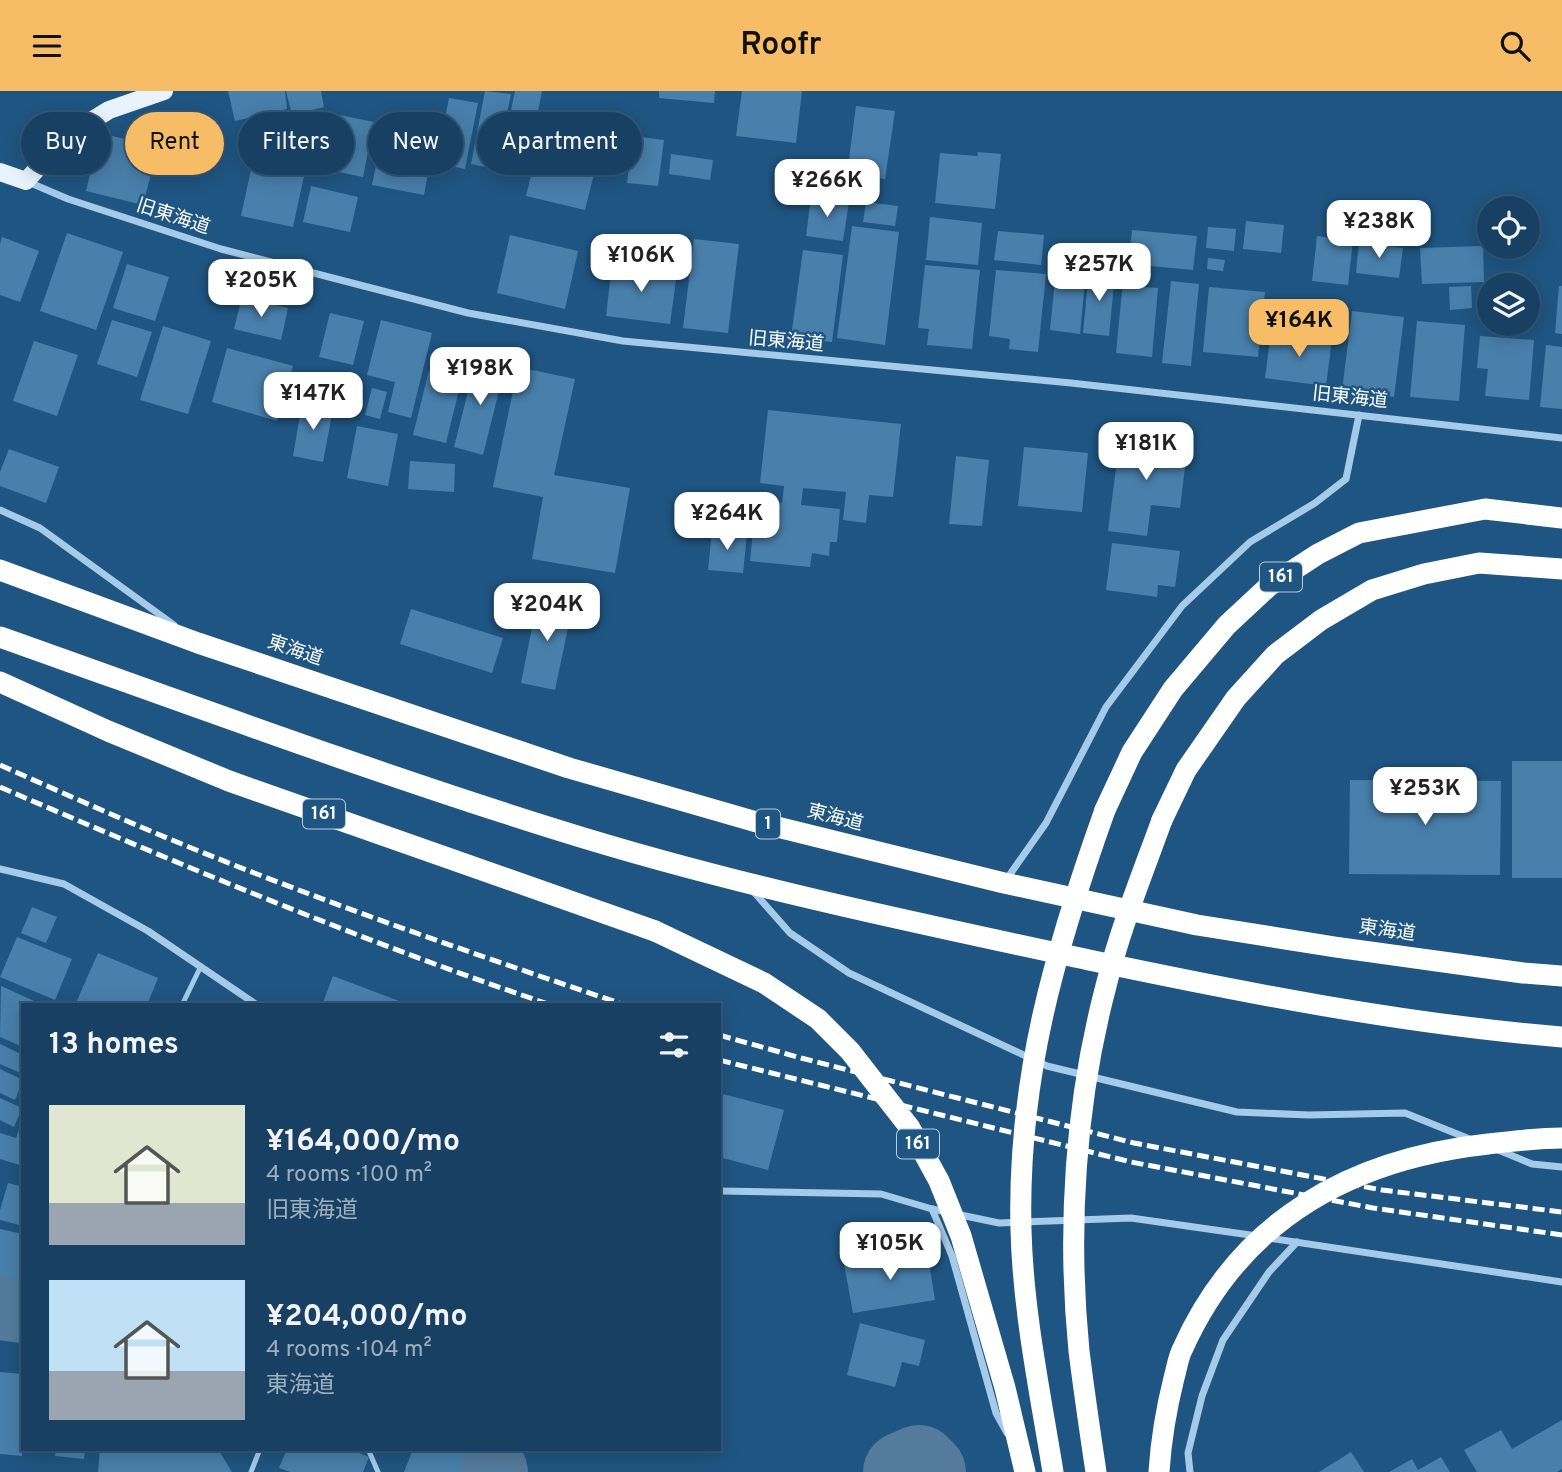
<!DOCTYPE html>
<html lang="en">
<head>
<meta charset="utf-8">
<style>
  :root { --surface:#174062; --page:#244b6b; --text:#f1f3f6; --muted:#9eafbe; --line:#365977; --accent:#f6bd66 }
  body { margin:0; font-family:Overpass,"Noto Sans JP",sans-serif; background:var(--page); color:var(--text); height:100vh; display:flex; flex-direction:column; font-size:26px; white-space:nowrap }
  * { box-sizing:border-box; margin:0 }
  p { font-size:23px; color:var(--muted) }
  .icon { flex:none; width:38px; height:38px; fill:none; stroke:currentColor; stroke-width:2; stroke-linecap:round; stroke-linejoin:round }
  .map { position:relative; flex:1; overflow:hidden }
  .sheet { position:absolute; left:21px; top:912px; width:700px; height:448px; display:flex; flex-direction:column; background:var(--surface); border-radius:0px; box-shadow:0 4px 18px #0003,0 0 0 2px var(--line) }
  .sheet>* { flex:none }
  .banner { position:absolute; left:21px; top:21px; width:700px; height:63px; display:flex; gap:14px }
  .fabs { position:absolute; left:1477px; top:105px; display:grid; gap:14px }
  .fabs a { display:grid; place-items:center; width:63px; height:63px; border-radius:50%; background:var(--surface); box-shadow:0 4px 18px #0003,0 0 0 2px var(--line); font-size:35px }
  .price { position:absolute; translate:-50% -60px; padding:0 16px; border-radius:14px; background:#fff; color:#222; font-size:23px; line-height:46px; filter:drop-shadow(0 2px 4px #0008) }
  .price::after { content:''; position:absolute; left:50%; top:42px; width:21px; height:16px; margin-left:-10px; background:inherit; clip-path:polygon(0 0,100% 0,50% 100%) }
  .price.active { background:var(--accent); color:#111 }
  ul { padding:0; list-style:none }
  li { display:flex; align-items:center; gap:21px; height:175px; padding:0 28px }
  li span { display:grid; place-items:center; flex:none; width:196px; height:140px; border-radius:0px; color:#555 }
  li>.icon { margin-inline-start:auto }
  span .icon { width:84px; height:84px; fill:#fffc; stroke-width:1 }
  li b { font-size:30px }
  h2 { display:flex; justify-content:space-between; align-items:center; height:84px; padding:0 28px; font-size:30px }
  .tag { padding:0 24px; border-radius:32px; background:var(--surface); box-shadow:0 4px 18px #0003,0 0 0 2px var(--line); font-size:24px; line-height:63px }
  .tag.active { background:var(--accent); color:#111 }
  header { display:flex; justify-content:space-between; align-items:center; height:91px; padding:0 28px; background:var(--accent); color:#111; font-size:32px; font-weight:600 }
  .map>svg:first-child { display:block }
</style>
</head>
<body>
<header><svg class="icon" aria-label="menu" viewBox="0 0 24 24"><path d="M4 6h16M4 12h16M4 18h16"/></svg>Roofr<svg class="icon" aria-label="search" viewBox="0 0 24 24"><circle cx="10" cy="10" r="6"/><path d="M15 15l6 6"/></svg></header>
<div class="map">
<svg width="1562" height="1381" viewBox="0 0 1562 1381">
  <rect width="100%" height="100%" fill="#1f5582"/>
  <g fill="none" stroke-linecap="round" stroke-linejoin="round">
    <!-- river -->
    <g stroke="#547b9b" stroke-width="80">
      <path d="M 0,1209 L 23,1212"/>
      <path d="M 475,1358 L 488,1381"/>
      <path d="M 903,1381 L 919,1374 L 926,1381"/>
    </g>
  </g>
  <!-- building -->
  <g fill="#487fab">
    <path d="M 228,0 L 285,0 L 287,18 L 235,30 Z"/>
    <path d="M 286,0 L 321,0 L 324,16 L 292,24 Z"/>
    <path d="M 485,0 L 511,3 L 496,78 L 471,73 Z"/>
    <path d="M 515,0 L 542,0 L 528,73 L 501,68 Z"/>
    <path d="M 659,0 L 715,0 L 714,12 L 659,7 Z"/>
    <path d="M 742,0 L 802,0 L 796,52 L 736,45 Z"/>
    <path d="M 449,7 L 478,12 L 465,78 L 436,72 Z"/>
    <path d="M 856,15 L 895,20 L 885,88 L 847,83 Z"/>
    <path d="M 330,22 L 374,31 L 363,86 L 319,77 Z"/>
    <path d="M 100,42 L 158,56 L 143,114 L 86,100 Z"/>
    <path d="M 633,45 L 664,49 L 658,95 L 627,92 Z"/>
    <path d="M 381,50 L 432,60 L 424,104 L 372,94 Z"/>
    <path d="M 539,52 L 598,67 L 585,119 L 526,105 Z"/>
    <path d="M 978,61 L 1001,63 L 995,118 L 935,112 L 940,62 L 977,65 Z"/>
    <path d="M 671,63 L 713,69 L 710,89 L 669,83 Z"/>
    <path d="M 252,74 L 304,85 L 293,136 L 241,125 Z"/>
    <path d="M 311,95 L 358,106 L 350,141 L 303,131 Z"/>
    <path d="M 811,106 L 849,111 L 843,150 L 806,145 Z"/>
    <path d="M 866,111 L 898,115 L 895,135 L 863,131 Z"/>
    <path d="M 930,126 L 982,132 L 978,174 L 926,169 Z"/>
    <path d="M 1246,130 L 1284,134 L 1281,162 L 1243,158 Z"/>
    <path d="M 852,135 L 899,141 L 885,254 L 837,247 Z"/>
    <path d="M 1208,136 L 1236,138 L 1234,160 L 1206,157 Z"/>
    <path d="M 1132,139 L 1197,145 L 1193,179 L 1129,173 Z"/>
    <path d="M 998,140 L 1044,144 L 1041,174 L 994,169 Z"/>
    <path d="M 67,142 L 123,161 L 96,239 L 40,220 Z"/>
    <path d="M 510,144 L 578,160 L 565,218 L 497,202 Z"/>
    <path d="M 1317,145 L 1353,150 L 1348,194 L 1312,190 Z"/>
    <path d="M 2,146 L 39,160 L 20,211 L 0,204 L 0,153 Z"/>
    <path d="M 694,148 L 739,153 L 728,242 L 683,237 Z"/>
    <path d="M 1359,151 L 1403,157 L 1399,187 L 1356,182 Z"/>
    <path d="M 1483,155 L 1484,191 L 1422,193 L 1420,157 Z"/>
    <path d="M 803,159 L 843,164 L 832,251 L 791,246 Z"/>
    <path d="M 1208,167 L 1225,169 L 1223,180 L 1207,178 Z"/>
    <path d="M 127,173 L 169,186 L 155,230 L 113,217 Z"/>
    <path d="M 612,173 L 677,181 L 670,233 L 606,225 Z"/>
    <path d="M 925,174 L 980,179 L 972,258 L 927,254 L 929,238 L 918,237 Z"/>
    <path d="M 1056,178 L 1086,180 L 1080,243 L 1050,239 Z"/>
    <path d="M 996,179 L 1046,183 L 1038,261 L 1009,258 L 1010,248 L 989,245 Z"/>
    <path d="M 1089,179 L 1115,182 L 1109,245 L 1083,242 Z"/>
    <path d="M 1124,179 L 1143,181 L 1141,196 L 1158,197 L 1152,266 L 1116,262 Z"/>
    <path d="M 1171,190 L 1199,193 L 1191,275 L 1162,272 Z"/>
    <path d="M 1471,195 L 1472,217 L 1450,219 L 1449,196 Z"/>
    <path d="M 1559,195 L 1562,195 L 1562,243 L 1555,242 Z"/>
    <path d="M 1209,196 L 1265,201 L 1258,266 L 1203,261 Z"/>
    <path d="M 242,206 L 288,217 L 281,249 L 234,238 Z"/>
    <path d="M 1352,220 L 1404,226 L 1394,306 L 1342,300 Z"/>
    <path d="M 330,222 L 364,230 L 353,274 L 319,266 Z"/>
    <path d="M 112,229 L 152,241 L 137,286 L 97,273 Z"/>
    <path d="M 381,229 L 432,242 L 411,327 L 388,321 L 395,291 L 367,284 Z"/>
    <path d="M 1417,230 L 1465,234 L 1459,310 L 1410,306 Z"/>
    <path d="M 163,235 L 211,250 L 188,323 L 140,309 Z"/>
    <path d="M 1271,241 L 1332,249 L 1326,295 L 1265,287 Z"/>
    <path d="M 1480,245 L 1534,249 L 1529,309 L 1485,305 L 1488,278 L 1477,277 Z"/>
    <path d="M 34,250 L 78,264 L 57,325 L 13,310 Z"/>
    <path d="M 1546,254 L 1562,256 L 1562,318 L 1540,316 Z"/>
    <path d="M 227,257 L 293,275 L 277,330 L 212,311 Z"/>
    <path d="M 476,269 L 505,276 L 483,364 L 454,356 Z"/>
    <path d="M 518,276 L 575,288 L 554,384 L 630,397 L 615,482 L 532,468 L 543,406 L 493,396 Z"/>
    <path d="M 429,279 L 462,287 L 446,352 L 413,344 Z"/>
    <path d="M 372,297 L 387,301 L 380,328 L 365,324 Z"/>
    <path d="M 302,312 L 333,318 L 323,371 L 293,365 Z"/>
    <path d="M 768,319 L 901,333 L 893,406 L 869,404 L 866,432 L 843,429 L 846,401 L 803,397 L 801,414 L 840,418 L 837,451 L 830,451 L 829,465 L 812,462 L 810,476 L 750,470 L 756,409 L 782,412 L 784,395 L 760,392 Z"/>
    <path d="M 357,335 L 398,343 L 388,395 L 347,387 Z"/>
    <path d="M 1120,345 L 1188,353 L 1180,417 L 1151,414 L 1147,445 L 1108,440 Z"/>
    <path d="M 1024,356 L 1088,362 L 1082,421 L 1018,415 Z"/>
    <path d="M 9,358 L 59,376 L 46,412 L 0,395 L 0,381 Z"/>
    <path d="M 956,365 L 989,369 L 982,435 L 949,433 Z"/>
    <path d="M 410,370 L 455,373 L 454,401 L 408,398 Z"/>
    <path d="M 712,439 L 747,443 L 743,482 L 708,479 Z"/>
    <path d="M 1112,452 L 1180,460 L 1175,496 L 1158,494 L 1157,506 L 1106,499 Z"/>
    <path d="M 538,506 L 573,513 L 555,599 L 521,592 Z"/>
    <path d="M 411,518 L 503,547 L 492,582 L 400,553 Z"/>
    <rect x="1512" y="670" width="50" height="117"/>
    <path d="M 1350,689 L 1501,690 L 1500,784 L 1349,783 Z"/>
    <path d="M 32,816 L 57,826 L 46,852 L 21,842 Z"/>
    <path d="M 17,846 L 72,868 L 55,909 L 0,886 Z"/>
    <path d="M 98,862 L 158,887 L 147,914 L 75,914 Z"/>
    <path d="M 333,885 L 399,910 L 398,914 L 322,914 Z"/>
    <path d="M 1,895 L 43,914 L 23,914 L 23,956 L 0,946 Z"/>
    <path d="M 0,953 L 23,964 L 23,983 L 0,973 Z"/>
    <path d="M 0,978 L 23,989 L 15,1009 L 0,1002 Z"/>
    <path d="M 719,1002 L 784,1019 L 768,1079 L 719,1066 Z"/>
    <path d="M 0,1007 L 22,1017 L 14,1036 L 0,1029 Z"/>
    <path d="M 20,1036 L 23,1037 L 23,1075 L 0,1068 L 0,1042 L 16,1047 Z"/>
    <path d="M 8,1092 L 23,1096 L 23,1135 L 0,1129 L 0,1119 Z"/>
    <path d="M 0,1138 L 23,1143 L 23,1189 L 0,1184 Z"/>
    <path d="M 927,1159 L 935,1209 L 853,1222 L 844,1173 Z"/>
    <path d="M 860,1232 L 925,1249 L 919,1275 L 902,1271 L 895,1296 L 847,1284 Z"/>
    <path d="M 0,1281 L 23,1283 L 22,1365 L 0,1363 Z"/>
    <path d="M 1562,1329 L 1562,1378 L 1557,1381 L 1477,1381 L 1464,1359 L 1501,1339 L 1512,1358 Z"/>
    <path d="M 56,1358 L 85,1358 L 84,1368 L 55,1365 Z"/>
    <path d="M 100,1358 L 218,1358 L 232,1381 L 98,1381 Z"/>
    <path d="M 287,1358 L 350,1358 L 369,1366 L 363,1381 L 290,1381 L 279,1377 Z"/>
    <path d="M 413,1358 L 453,1358 L 466,1362 L 459,1381 L 404,1381 Z"/>
    <path d="M 1351,1361 L 1364,1381 L 1319,1381 Z"/>
    <path d="M 1441,1366 L 1450,1381 L 1389,1381 L 1412,1368 L 1418,1379 Z"/>
  </g>
  <g fill="none" stroke-linecap="round" stroke-linejoin="round">
    <!-- lane -->
    <g stroke="#a6cbe9" stroke-width="5">
      <path d="M 182,914 L 201,875"/>
      <path d="M 368,1358 L 378,1381"/>
      <path d="M 251,1381 L 260,1358"/>
    </g>
    <!-- street -->
    <g stroke="#a6cbe9" stroke-width="7">
      <path d="M 26,90 L 68,108 L 221,158 L 468,222 L 623,250 L 1071,292 L 1562,347"/>
      <path d="M 0,419 L 40,437 L 174,534"/>
      <path d="M 0,778 L 64,793 L 148,840 L 257,914"/>
      <path d="M 1006,789 L 1046,732 L 1106,616 L 1182,515 L 1250,451 L 1315,412 L 1346,388 L 1359,324"/>
      <path d="M 752,799 L 790,842 L 849,882 L 1047,975 L 1237,1021 L 1309,1024 L 1405,1022 L 1472,1049"/>
      <path d="M 1496,1058 L 1532,1073 L 1562,1076"/>
      <path d="M 719,1100 L 881,1103 L 932,1118 L 999,1132 L 1131,1127 L 1257,1145"/>
      <path d="M 932,1118 L 952,1165 L 996,1322 L 1007,1342"/>
      <path d="M 1268,1147 L 1562,1191"/>
      <path d="M 1190,1381 L 1188,1362 L 1202,1305 L 1223,1249 L 1269,1181 L 1297,1151"/>
    </g>
    <!-- primary -->
    <path stroke="#e8f3fe" stroke-width="18" d="M 0,81 L 26,90 L 67,45 L 109,19 L 164,0"/>
    <!-- highway -->
    <g stroke="#fff" stroke-width="21">
      <path d="M 0,479 L 198,552 L 569,677 L 753,730 L 1004,792 L 1197,834 L 1335,856 L 1523,882 L 1562,885"/>
      <path d="M 0,546 C 186,612 372,681 561,740 C 734,794 912,831 1089,869 C 1246,902 1403,933 1562,946"/>
      <path d="M 0,591 L 108,640 L 229,690 L 655,840"/>
      <path d="M 1105,719 L 1132,661 L 1173,598 L 1227,534 L 1269,495 L 1318,463 L 1359,442 L 1485,418 L 1562,427"/>
      <path d="M 1162,729 L 1186,679 L 1236,607 L 1275,564 L 1321,529 L 1372,499 L 1424,483 L 1479,472 L 1562,478"/>
    </g>
    <!-- rail -->
    <g stroke="#fff" stroke-width="5" stroke-dasharray="12 5" stroke-linecap="butt">
      <path d="M 0,674 C 47,695 94,716 141,736 C 299,803 462,859 625,914"/>
      <path d="M 0,696 C 181,774 364,851 551,914"/>
      <path d="M 719,944 L 801,967 L 1134,1052 L 1382,1099 L 1562,1121"/>
      <path d="M 719,969 L 1131,1071 L 1373,1117 L 1562,1144"/>
    </g>
    <!-- highway-bridge -->
    <g stroke="#fff" stroke-width="21">
      <path d="M 655,840 L 764,892 L 818,928 L 850,960 L 910,1037 L 939,1090 L 961,1145 L 1005,1297 L 1025,1381"/>
      <path d="M 1053,1381 C 1040,1301 1023,1220 1021,1139 C 1017,988 1055,859 1105,719"/>
      <path d="M 1096,1381 C 1090,1341 1084,1300 1079,1260 C 1067,1139 1075,1012 1106,895 C 1120,838 1142,784 1162,729"/>
      <path d="M 1159,1381 C 1161,1349 1166,1319 1174,1287 C 1177,1277 1178,1266 1183,1257 C 1241,1128 1352,1068 1488,1053 C 1513,1050 1537,1047 1562,1047"/>
    </g>
  </g>
  <g text-anchor="middle" dominant-baseline="central" stroke-width="5" stroke-linejoin="round" paint-order="stroke">
    <!-- shield labels -->
    <g fill="#1f5582" stroke="#bcccda" stroke-width="2">
      <rect x="1260" y="471.5" width="42" height="29" rx="5"/>
      <rect x="303" y="708.5" width="42" height="29" rx="5"/>
      <rect x="756" y="718.5" width="24" height="29" rx="5"/>
      <rect x="897" y="1038.5" width="42" height="29" rx="5"/>
    </g>
    <g font-size="18" font-weight="bold" fill="#fff">
      <text x="1281" y="486">161</text>
      <text x="324" y="723">161</text>
      <text x="768" y="733">1</text>
      <text x="918" y="1053">161</text>
    </g>
    <!-- street labels -->
    <g font-size="19" fill="#fff" stroke="#1f5582">
      <text transform="translate(173 126) rotate(18)">旧東海道</text>
      <text transform="translate(786 251) rotate(5)">旧東海道</text>
      <text transform="translate(1350 307) rotate(6)">旧東海道</text>
      <text transform="translate(295 560) rotate(19)">東海道</text>
      <text transform="translate(835 727) rotate(14)">東海道</text>
      <text transform="translate(1387 840) rotate(8)">東海道</text>
    </g>
  </g>
</svg>
<div class="fabs">
<a><svg class="icon" aria-label="locate" viewBox="0 0 24 24"><circle cx="12" cy="12" r="6"/><path d="M12 2v4M12 18v4M2 12h4M18 12h4"/></svg></a>
<a><svg class="icon" aria-label="layers" viewBox="0 0 24 24"><path d="M12 4l9 5-9 5-9-5zM3 14l9 5 9-5"/></svg></a>
</div>
<b class="price" style="left:827px;top:128px">¥266K</b>
<b class="price" style="left:1379px;top:169px">¥238K</b>
<b class="price" style="left:641px;top:203px">¥106K</b>
<b class="price" style="left:1099px;top:212px">¥257K</b>
<b class="price" style="left:261px;top:228px">¥205K</b>
<b class="price active" style="left:1299px;top:268px">¥164K</b>
<b class="price" style="left:480px;top:316px">¥198K</b>
<b class="price" style="left:313px;top:341px">¥147K</b>
<b class="price" style="left:1146px;top:391px">¥181K</b>
<b class="price" style="left:727px;top:461px">¥264K</b>
<b class="price" style="left:547px;top:552px">¥204K</b>
<b class="price" style="left:1425px;top:736px">¥253K</b>
<b class="price" style="left:890px;top:1191px">¥105K</b>
<div class="banner">
<a class="tag">Buy</a>
<a class="tag active">Rent</a>
<a class="tag">Filters</a>
<a class="tag">New</a>
<a class="tag">Apartment</a>
</div>
<section class="sheet">
<h2>13 homes<svg class="icon" aria-label="filters" viewBox="0 0 24 24"><path d="M4 7h16M4 17h16"/><circle cx="9" cy="7" r="2"/><circle cx="15" cy="17" r="2"/></svg></h2>
<ul>
<li><span style="background:linear-gradient(#dfe7d0 70%,#9aa5b1 0)"><svg class="icon" aria-label="home" viewBox="0 0 24 24"><path d="M3 11l9-7 9 7M6 9v11h12V9"/></svg></span><div><b>¥164,000/mo</b><p>4 rooms · 100 m²</p><p>旧東海道</p></div></li>
<li><span style="background:linear-gradient(#bfe0f5 65%,#9aa5b1 0)"><svg class="icon" aria-label="home" viewBox="0 0 24 24"><path d="M3 11l9-7 9 7M6 9v11h12V9"/></svg></span><div><b>¥204,000/mo</b><p>4 rooms · 104 m²</p><p>東海道</p></div></li>
</ul>
</section>
</div>
</body>
</html>
